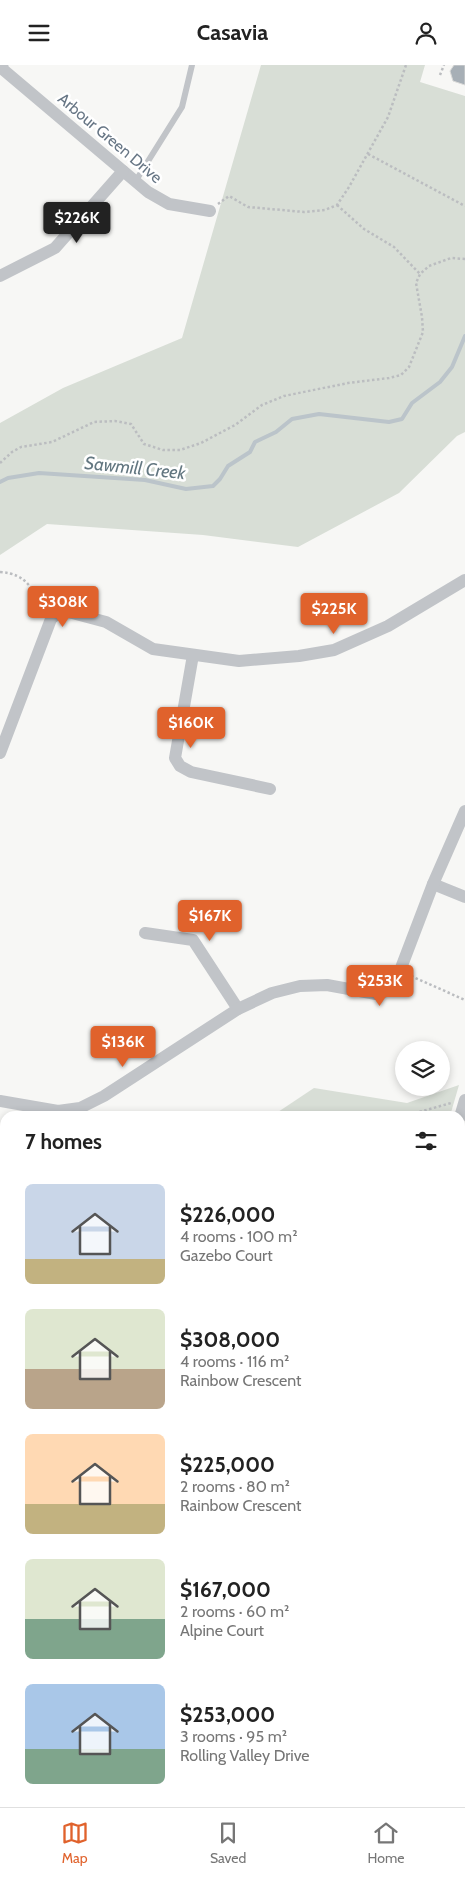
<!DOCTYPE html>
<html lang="en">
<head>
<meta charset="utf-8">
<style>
  :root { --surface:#fff; --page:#f2f2f2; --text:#222; --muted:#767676; --line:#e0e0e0; --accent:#e0622c }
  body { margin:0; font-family:Cabin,sans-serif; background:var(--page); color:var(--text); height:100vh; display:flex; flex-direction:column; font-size:19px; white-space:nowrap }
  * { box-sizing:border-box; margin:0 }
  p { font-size:16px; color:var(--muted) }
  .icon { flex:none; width:28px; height:28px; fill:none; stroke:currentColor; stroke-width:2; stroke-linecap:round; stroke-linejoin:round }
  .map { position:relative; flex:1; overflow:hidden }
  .side { position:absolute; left:0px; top:1046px; width:465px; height:696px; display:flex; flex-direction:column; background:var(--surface); border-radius:15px 15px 0 0; box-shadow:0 2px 8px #0003 }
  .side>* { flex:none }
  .buttons { position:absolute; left:395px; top:976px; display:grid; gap:10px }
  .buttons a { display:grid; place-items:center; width:55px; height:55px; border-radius:50%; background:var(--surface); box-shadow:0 2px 8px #0003; font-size:25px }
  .price { position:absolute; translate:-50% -42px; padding:0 11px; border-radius:5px; background:var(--accent); color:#fff; font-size:16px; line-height:32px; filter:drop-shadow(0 1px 2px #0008) }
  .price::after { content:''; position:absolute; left:50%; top:30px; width:15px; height:11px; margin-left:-8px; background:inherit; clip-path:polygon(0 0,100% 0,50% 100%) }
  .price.active { background:#222; color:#fff }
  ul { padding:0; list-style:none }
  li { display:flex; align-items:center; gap:15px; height:125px; padding:0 25px }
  li span { display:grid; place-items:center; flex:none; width:140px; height:100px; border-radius:8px; color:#555 }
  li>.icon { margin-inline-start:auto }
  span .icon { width:60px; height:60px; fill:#fffc; stroke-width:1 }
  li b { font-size:21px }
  h2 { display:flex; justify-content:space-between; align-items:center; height:60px; padding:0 25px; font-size:21px }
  header { display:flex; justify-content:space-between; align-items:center; height:65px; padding:0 25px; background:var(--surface); font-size:22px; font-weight:700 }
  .menu { display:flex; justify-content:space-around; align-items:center; height:70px; border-top:1px solid var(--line); background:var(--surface); font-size:14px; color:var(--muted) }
  .menu a { display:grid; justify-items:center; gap:2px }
  .menu .active { color:var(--accent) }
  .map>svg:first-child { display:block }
</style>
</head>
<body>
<header><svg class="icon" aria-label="menu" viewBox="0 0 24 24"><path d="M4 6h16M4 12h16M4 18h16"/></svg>Casavia<svg class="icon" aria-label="person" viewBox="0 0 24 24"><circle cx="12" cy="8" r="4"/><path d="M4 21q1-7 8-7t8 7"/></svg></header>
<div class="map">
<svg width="465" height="1742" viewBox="0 0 465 1742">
  <rect width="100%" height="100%" fill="#f7f7f5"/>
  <!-- built -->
  <path fill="#e5e6e6" d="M 460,1371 L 465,1374 L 465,1418 L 460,1424 Z"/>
  <!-- green -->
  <g fill="#d8ded6">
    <path d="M 261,0 L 425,0 L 420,17 L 465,31 L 465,367 L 457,371 L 399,428 L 298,482 L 203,470 L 47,459 L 0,490 L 0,358 L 63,323 L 182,273 Z"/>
    <path d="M 459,1020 L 450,1051 L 272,1051 L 314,1023 L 407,1038 Z"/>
    <path d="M 465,1065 L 465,1138 L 460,1137 L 460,1083 Z"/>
  </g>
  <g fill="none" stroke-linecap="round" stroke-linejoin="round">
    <!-- stream -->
    <path stroke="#bbc4ca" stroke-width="4" d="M 0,417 L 8,413 L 39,408 L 145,415 L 186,424 L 213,421 L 220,414 L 228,401 L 250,387 L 255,377 L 276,367 L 292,354 L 319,349 L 389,357 L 402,354 L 412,338 L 440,317 L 452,302 L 465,271"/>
  </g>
  <!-- building -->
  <path fill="#a7afb6" stroke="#d9d9d7" d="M 454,0 L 465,0 L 465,20 L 453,16 L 450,6 Z"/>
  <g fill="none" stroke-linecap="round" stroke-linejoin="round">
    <!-- path -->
    <g stroke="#bbbdc0" stroke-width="2.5" stroke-dasharray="2.5 2.5" stroke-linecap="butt">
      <path d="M 440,10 L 444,0"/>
      <path d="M 368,89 L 465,141"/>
      <path d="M 218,139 L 229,131 L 248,142 L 304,147 L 325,145 L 337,140 L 349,122 L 388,52 L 406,0"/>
      <path d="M 337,140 L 364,164 L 394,182 L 420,209"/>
      <path d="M 0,398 L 12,387 L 21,382 L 52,377 L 94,357 L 115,356 L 131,359 L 144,379 L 163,385 L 180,385 L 201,378 L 235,360 L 262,340 L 284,331 L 348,318 L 389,313 L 401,310 L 409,302 L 423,267 L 422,252 L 416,218 L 420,209 L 429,201 L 451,193 L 465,194"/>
      <path d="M 0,507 C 28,509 31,524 45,545"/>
      <path d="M 411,911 L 465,935"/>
      <path d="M 405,1051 L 451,1038"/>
      <path d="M 0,1216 L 5,1211"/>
      <path d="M 460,1429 L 465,1423"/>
      <path d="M 235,1742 L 237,1738"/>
    </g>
    <!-- service -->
    <g stroke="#c1c4c8" stroke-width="6">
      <path d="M 135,117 L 182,42 L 192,0"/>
      <path d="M 460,1180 L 465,1181"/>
      <path d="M 460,1211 L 465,1193"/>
      <path d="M 465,1545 L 465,1561"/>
    </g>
    <!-- minor -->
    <g stroke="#c1c4c8" stroke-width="12">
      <path d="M 0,2 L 148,127 L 169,139 L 210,146"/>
      <path d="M 0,211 L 55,183 L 123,106"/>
      <path d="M 193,590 L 175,693 L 180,701 L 191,707 L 270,724"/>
      <path d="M 0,688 L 51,554 L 61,545 L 106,557 L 153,584 L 239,596 L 299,591 L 334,585 L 388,561 L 465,515"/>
      <path d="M 433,819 L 465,832"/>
      <path d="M 145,868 L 193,875 L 238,944"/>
      <path d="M 0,1036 L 58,1046 L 80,1043 L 104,1031 L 238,944 L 272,928 L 300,921 L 327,920 L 376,929 L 393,924 L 433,819 L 465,746"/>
      <path d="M 460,1052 L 465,1035"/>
      <path d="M 460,1722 L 465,1722"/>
      <path d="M 433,1742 L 435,1738"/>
    </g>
    <!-- tertiary -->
    <g stroke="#c1c4c8" stroke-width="15">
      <path d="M 0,1 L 1,0"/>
      <path d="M 0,1162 L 5,1163"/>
      <path d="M 0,1187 L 5,1189"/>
      <path d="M 460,1315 L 465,1317"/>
      <path d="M 460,1347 L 465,1350"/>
      <path d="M 0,1619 L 5,1617"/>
    </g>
    <!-- secondary -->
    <g stroke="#d5d9dd" stroke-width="16">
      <path d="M 460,1451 L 465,1445"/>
      <path d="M 460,1486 L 465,1480"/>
      <path d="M 264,1742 L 266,1738"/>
    </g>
  </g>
  <g text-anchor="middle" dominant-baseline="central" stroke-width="5" stroke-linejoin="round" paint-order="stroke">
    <!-- street labels -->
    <g font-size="16" fill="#677685" stroke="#fff">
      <text transform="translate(110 73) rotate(40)">Arbour Green Drive</text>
    </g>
    <!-- water labels -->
    <g font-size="18" font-style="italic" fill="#637781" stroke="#fff">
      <text transform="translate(135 403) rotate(6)">Sawmill Creek</text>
    </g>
  </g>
</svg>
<div class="buttons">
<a><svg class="icon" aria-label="layers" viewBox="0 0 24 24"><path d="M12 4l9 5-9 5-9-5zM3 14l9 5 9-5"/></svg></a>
</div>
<b class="price active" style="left:77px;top:179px">$226K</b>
<b class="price" style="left:63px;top:563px">$308K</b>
<b class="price" style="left:334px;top:570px">$225K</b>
<b class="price" style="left:191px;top:684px">$160K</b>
<b class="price" style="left:210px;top:877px">$167K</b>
<b class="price" style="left:380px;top:942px">$253K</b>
<b class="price" style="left:123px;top:1003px">$136K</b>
<section class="side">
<h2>7 homes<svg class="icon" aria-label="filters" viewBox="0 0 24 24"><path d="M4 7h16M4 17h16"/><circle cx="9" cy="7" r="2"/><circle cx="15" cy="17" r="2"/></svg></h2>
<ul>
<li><span style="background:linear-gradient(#c9d6e8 75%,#c2b280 0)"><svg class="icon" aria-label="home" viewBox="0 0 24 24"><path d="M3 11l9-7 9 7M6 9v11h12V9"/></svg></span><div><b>$226,000</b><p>4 rooms · 100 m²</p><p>Gazebo Court</p></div></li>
<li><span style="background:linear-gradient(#dfe7d0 60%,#b9a48a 0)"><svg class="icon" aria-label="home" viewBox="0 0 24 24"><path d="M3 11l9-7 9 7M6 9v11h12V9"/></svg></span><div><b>$308,000</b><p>4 rooms · 116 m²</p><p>Rainbow Crescent</p></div></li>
<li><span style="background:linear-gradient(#ffd9b3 70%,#c2b280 0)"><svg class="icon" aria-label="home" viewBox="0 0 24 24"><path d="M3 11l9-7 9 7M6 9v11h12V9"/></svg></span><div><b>$225,000</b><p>2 rooms · 80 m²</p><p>Rainbow Crescent</p></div></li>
<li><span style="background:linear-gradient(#dfe7d0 60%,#7fa58c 0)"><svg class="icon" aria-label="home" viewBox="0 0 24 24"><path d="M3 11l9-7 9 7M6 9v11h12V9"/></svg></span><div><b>$167,000</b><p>2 rooms · 60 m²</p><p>Alpine Court</p></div></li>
<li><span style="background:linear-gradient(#a9c7e8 65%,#7fa58c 0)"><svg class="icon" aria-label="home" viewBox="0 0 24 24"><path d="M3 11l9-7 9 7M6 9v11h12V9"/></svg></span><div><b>$253,000</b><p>3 rooms · 95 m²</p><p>Rolling Valley Drive</p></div></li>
</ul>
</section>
</div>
<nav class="menu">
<a class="active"><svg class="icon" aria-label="map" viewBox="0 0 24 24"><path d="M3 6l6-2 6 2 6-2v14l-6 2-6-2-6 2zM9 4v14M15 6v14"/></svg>Map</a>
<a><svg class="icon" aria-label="saved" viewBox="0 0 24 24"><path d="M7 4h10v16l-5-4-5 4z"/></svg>Saved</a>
<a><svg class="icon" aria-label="home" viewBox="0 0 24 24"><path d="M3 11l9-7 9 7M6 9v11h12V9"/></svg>Home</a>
</nav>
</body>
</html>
